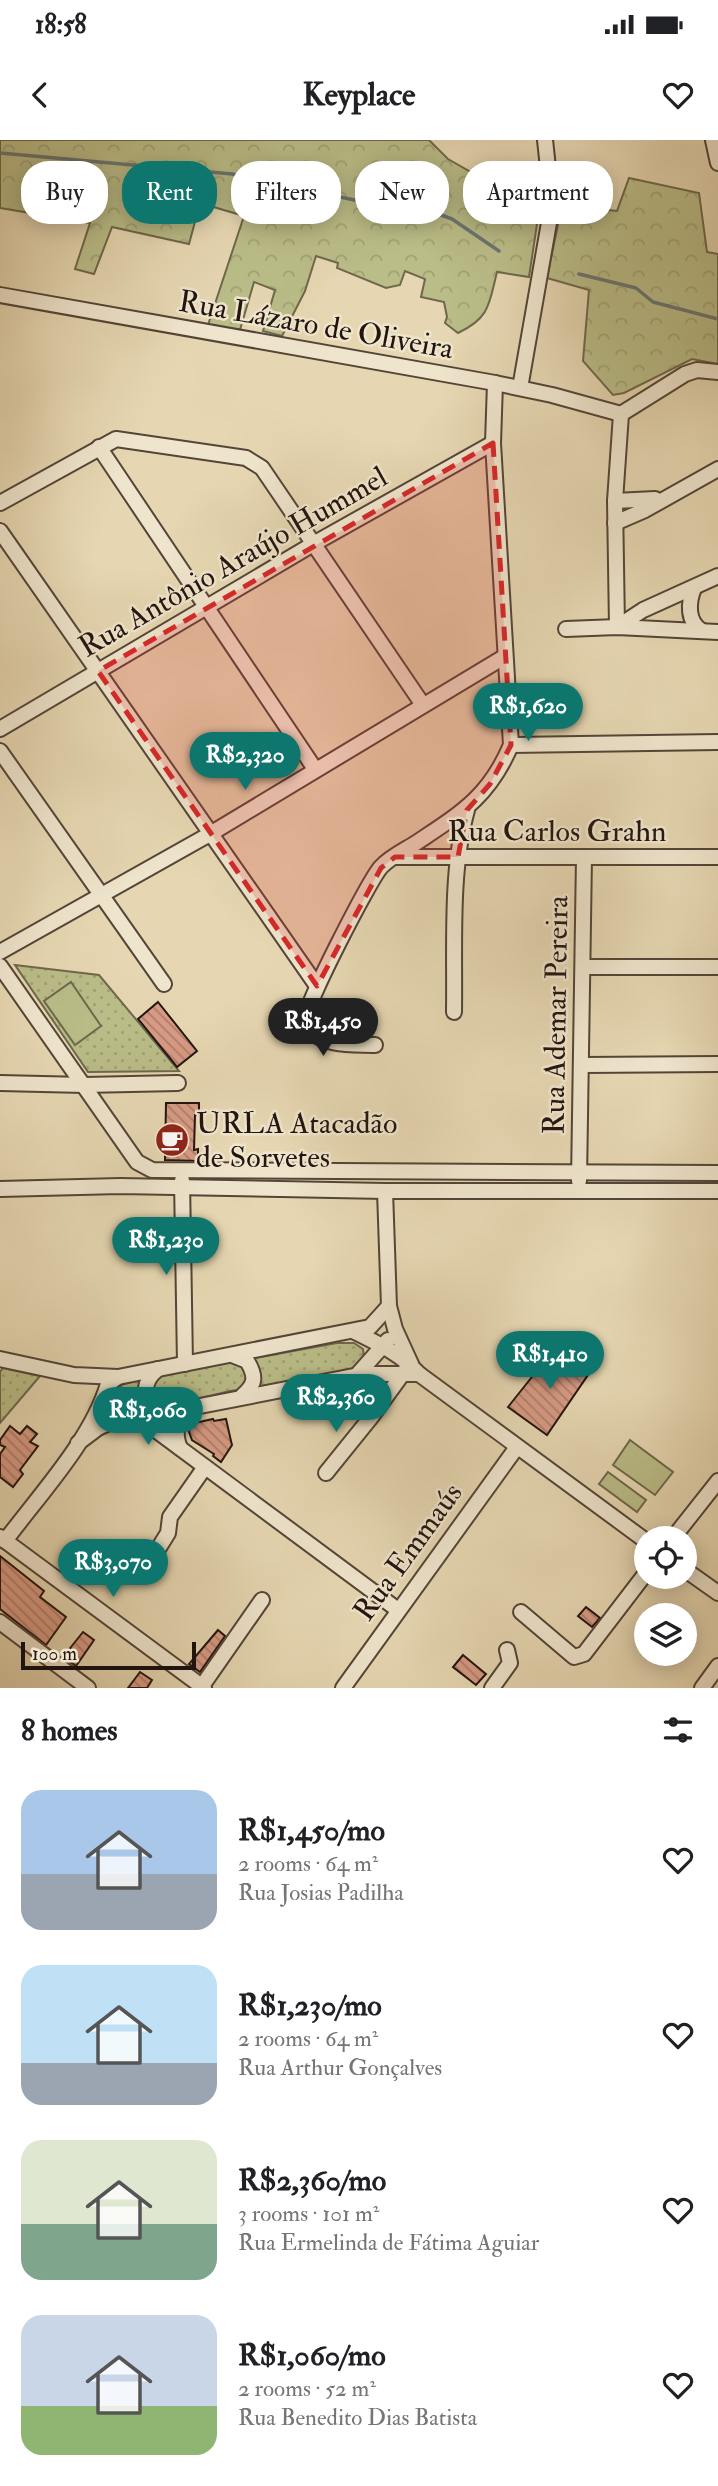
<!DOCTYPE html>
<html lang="en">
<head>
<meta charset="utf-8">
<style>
  :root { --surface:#fff; --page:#f6f6f6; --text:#202124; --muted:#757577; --accent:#0f766e }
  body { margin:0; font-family:"IM FELL Double Pica",serif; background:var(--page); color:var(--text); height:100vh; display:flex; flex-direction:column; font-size:26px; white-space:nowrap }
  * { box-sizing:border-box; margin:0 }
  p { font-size:23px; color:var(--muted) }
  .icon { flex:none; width:38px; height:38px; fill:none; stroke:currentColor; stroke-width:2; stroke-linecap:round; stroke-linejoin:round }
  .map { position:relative; height:1548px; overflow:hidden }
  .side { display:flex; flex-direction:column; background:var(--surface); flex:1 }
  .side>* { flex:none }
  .hud { position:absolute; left:21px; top:21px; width:677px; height:63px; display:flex; gap:14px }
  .tools { position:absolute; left:634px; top:1386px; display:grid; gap:14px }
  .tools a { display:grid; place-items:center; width:63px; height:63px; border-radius:50%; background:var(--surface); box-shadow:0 4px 18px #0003; font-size:35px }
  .scale { position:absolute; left:21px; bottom:18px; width:175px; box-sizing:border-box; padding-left:7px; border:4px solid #22140f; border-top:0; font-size:19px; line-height:24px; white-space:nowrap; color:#22140f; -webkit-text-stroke:5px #efe5cd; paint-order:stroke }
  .price { position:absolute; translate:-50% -60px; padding:0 16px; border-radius:24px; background:var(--accent); color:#fff; font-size:23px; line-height:46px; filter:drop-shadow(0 2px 4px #0008) }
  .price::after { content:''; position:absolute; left:50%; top:42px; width:21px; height:16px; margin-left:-10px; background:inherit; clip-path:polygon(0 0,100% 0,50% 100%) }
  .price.active { background:#222; color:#fff }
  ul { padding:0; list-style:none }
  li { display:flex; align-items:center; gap:21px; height:175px; padding:0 21px }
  li span { display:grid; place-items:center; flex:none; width:196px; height:140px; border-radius:21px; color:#555 }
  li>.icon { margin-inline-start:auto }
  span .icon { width:84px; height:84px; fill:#fffc; stroke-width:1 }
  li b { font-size:30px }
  h2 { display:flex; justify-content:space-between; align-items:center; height:84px; padding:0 21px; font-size:30px }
  .chip { padding:0 24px; border-radius:28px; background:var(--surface); box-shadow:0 4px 18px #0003; font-size:24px; line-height:63px }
  .chip.active { background:var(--accent); color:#fff }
  .status { display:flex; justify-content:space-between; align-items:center; height:49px; padding:0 35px; background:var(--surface); direction:ltr }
  .status svg { height:19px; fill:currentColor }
  header { display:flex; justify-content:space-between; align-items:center; height:91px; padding:0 21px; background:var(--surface); font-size:32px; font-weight:700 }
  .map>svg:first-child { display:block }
</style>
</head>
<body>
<div class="status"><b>18:58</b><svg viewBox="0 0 49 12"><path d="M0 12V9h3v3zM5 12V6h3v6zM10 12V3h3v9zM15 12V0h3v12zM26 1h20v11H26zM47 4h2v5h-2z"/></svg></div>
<header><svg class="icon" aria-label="back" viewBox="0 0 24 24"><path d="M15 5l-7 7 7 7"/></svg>Keyplace<svg class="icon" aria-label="heart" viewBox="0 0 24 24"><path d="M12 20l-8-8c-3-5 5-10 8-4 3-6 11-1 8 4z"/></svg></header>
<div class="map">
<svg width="718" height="1548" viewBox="0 0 718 1548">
  <defs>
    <pattern id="grass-dots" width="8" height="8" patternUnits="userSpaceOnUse" patternTransform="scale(1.75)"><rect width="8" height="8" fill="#babd88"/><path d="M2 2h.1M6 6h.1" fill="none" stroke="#a0a274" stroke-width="1.8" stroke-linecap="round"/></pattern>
    <pattern id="forest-crowns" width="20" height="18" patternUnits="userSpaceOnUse" patternTransform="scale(1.75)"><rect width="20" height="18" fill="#babd88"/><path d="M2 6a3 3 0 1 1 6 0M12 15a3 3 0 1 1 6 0" fill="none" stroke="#a0a274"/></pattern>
    <pattern id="building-back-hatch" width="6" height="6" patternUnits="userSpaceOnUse" patternTransform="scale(1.75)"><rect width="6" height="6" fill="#d89b85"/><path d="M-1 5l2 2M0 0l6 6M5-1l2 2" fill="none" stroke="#af7d6b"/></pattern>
  </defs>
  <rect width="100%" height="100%" fill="#e6d7b2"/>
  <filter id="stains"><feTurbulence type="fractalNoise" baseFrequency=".00286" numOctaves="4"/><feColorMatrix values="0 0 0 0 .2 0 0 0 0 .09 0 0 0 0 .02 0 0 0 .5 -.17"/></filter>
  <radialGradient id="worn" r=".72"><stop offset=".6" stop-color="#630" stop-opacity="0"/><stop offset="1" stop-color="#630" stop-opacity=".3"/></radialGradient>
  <!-- grass -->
  <g fill="url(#grass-dots)" stroke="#6e684c" stroke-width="2">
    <path d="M 15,825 L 99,835 L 179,931 L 88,932 Z"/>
    <path d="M 337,1203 L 354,1203 L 363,1209 C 365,1222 360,1226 349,1232 C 309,1239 270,1244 230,1251 C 203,1257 142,1276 118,1270 L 115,1260 L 115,1250 L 124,1244 L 146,1238 Z"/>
    <path d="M 3,1228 L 40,1236 L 0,1283 L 0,1232 Z"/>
  </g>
  <!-- forest -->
  <g fill="url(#forest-crowns)" stroke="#6e684c" stroke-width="2">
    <path d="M 0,0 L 429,0 L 448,19 L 539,71 L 529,137 L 497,132 C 489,164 490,178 458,193 L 445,183 L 447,177 L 444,162 L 421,157 L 425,139 L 405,131 L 400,145 L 386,148 L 337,128 L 338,123 L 316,116 L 305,151 L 282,196 L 263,191 L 275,150 L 254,142 L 240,190 L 208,185 L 244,76 L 200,63 L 189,104 L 112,87 L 94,134 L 75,129 L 90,83 L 0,68 Z"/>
    <path d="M 629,38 L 699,53 L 707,112 L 718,114 L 718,224 L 692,219 L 624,253 L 613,255 L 583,221 L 589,150 L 547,138 L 562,65 L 617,71 Z"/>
  </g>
  <!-- pitch -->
  <g fill="#babd88" stroke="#6e684c" stroke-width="2">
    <path d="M 71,842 L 101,886 L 75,905 L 44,861 Z"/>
    <path d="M 630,1300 L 673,1332 L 655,1355 L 613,1325 Z"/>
    <path d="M 608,1332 L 646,1360 L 637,1372 L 599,1344 Z"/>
  </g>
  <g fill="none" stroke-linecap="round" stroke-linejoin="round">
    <!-- stream -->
    <g stroke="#697673" stroke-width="3.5">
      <path d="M 0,13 L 232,34 L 378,65 L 409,63 L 452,79 L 499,111"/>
      <path d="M 579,134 L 636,148 L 653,162 L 718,179"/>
    </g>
  </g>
  <!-- building -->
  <g fill="url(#building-back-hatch)" stroke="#22140f" stroke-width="2">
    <path d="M 158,862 L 197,911 L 177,927 L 138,879 Z"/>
    <path d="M 166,963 L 199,963 L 199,974 L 195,975 L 194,1010 L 198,1009 L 198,1021 L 165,1020 Z"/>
    <path d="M 555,1208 L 590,1232 L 547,1295 L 508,1267 Z"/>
    <path d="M 213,1279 L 214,1281 L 226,1279 L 231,1301 L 232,1305 L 221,1322 L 213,1316 L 214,1314 L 192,1300 L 189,1292 L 190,1284 Z"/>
    <path d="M 10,1286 L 20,1294 L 27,1286 L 37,1294 L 30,1302 L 38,1306 L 20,1330 L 23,1334 L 13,1347 L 0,1337 L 0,1314 L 5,1307 L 0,1305 L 0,1300 Z"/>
    <path d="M 0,1416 L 44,1451 L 40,1457 L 66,1477 L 46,1505 L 0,1469 Z"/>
    <path d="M 586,1467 L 600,1478 L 592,1487 L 578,1476 Z"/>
    <path d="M 218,1490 L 225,1496 L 200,1532 L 189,1524 Z"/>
    <path d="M 83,1492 L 94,1500 L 76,1526 L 63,1517 Z"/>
    <path d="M 463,1515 L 486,1534 L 476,1545 L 453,1527 Z"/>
    <path d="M 140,1532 L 152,1540 L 147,1548 L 128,1548 Z"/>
  </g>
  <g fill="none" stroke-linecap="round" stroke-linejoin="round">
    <!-- minor casing -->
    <g stroke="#534538" stroke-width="18">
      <g id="minor">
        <path d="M 713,0 L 718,23"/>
        <path d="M 0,155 L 495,243 L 552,255 L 621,274"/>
        <path d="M 520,248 L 550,77 L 550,46 L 545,0"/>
        <path d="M 621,274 L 685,234 L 697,230 L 718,232"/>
        <path d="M 99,307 L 315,629"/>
        <path d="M 615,361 L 655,359"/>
        <path d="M 0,363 L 116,299 L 246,318 L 262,328 L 423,565"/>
        <path d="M 615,383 L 645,370 L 718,329"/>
        <path d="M 0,391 L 317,846"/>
        <path d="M 694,448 C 688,463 687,482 702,491"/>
        <path d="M 617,487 L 615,361 L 621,274"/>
        <path d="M 617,487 L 643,470 L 718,436"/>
        <path d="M 566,489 L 617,487 L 718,492"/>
        <path d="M 0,589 L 315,403 L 493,303"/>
        <path d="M 511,605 L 718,602"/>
        <path d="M 0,611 L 164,844"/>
        <path d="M 395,717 L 718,717"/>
        <path d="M 0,812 L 210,694 L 504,517"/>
        <path d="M 0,826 L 137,1022 L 152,1030 L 718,1033"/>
        <path d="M 583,827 L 718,827"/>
        <path d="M 454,872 C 455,808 450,731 467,670"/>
        <path d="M 375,905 C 354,904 324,907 309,889 C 308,888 305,883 305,880 C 304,867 370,739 381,727 C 390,717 405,710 416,703 C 461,673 489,657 511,605 L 493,303 L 495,243"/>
        <path d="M 582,925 L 718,924"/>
        <path d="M 0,943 L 84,945 L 178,943"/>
        <path d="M 182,1040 L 185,1224"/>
        <path d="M 579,1041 L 584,717"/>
        <path d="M 0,1049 L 120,1046 L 385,1051 L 718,1051"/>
        <path d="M 385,1051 L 389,1166 L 395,1189 L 411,1224"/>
        <path d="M 353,1191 C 377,1203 401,1214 419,1234 L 646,1401"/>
        <path d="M 232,1215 L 247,1221 C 257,1237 255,1245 242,1256"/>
        <path d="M 0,1219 L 74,1235 L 118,1237 L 370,1187 L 389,1166"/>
        <path d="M 158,1229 C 140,1243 142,1265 164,1273"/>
        <path d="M 364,1234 C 378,1244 378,1257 373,1273"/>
        <path d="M 357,1235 L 388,1200"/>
        <path d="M 138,1277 L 398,1470"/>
        <path d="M 78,1303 L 98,1288 L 120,1278 L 126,1279 L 164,1273 L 364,1234 L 419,1234"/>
        <path d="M 180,1308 C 173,1292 178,1282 187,1268"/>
        <path d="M 326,1333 L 372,1276 L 407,1228"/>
        <path d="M 0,1397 L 204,1548"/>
        <path d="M 673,1398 L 718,1341"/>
        <path d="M 5,1401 C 40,1354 91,1300 108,1244 L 118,1237"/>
        <path d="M 150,1422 L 168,1393 L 170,1377 L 205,1327"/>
        <path d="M 684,1429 L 718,1453"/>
        <path d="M 521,1472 L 574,1517 L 584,1514 L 646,1433"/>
        <path d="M 0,1482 L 88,1548"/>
        <path d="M 202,1546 L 262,1460"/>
        <path d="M 343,1548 L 517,1307"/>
        <path d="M 492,1548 L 510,1523 L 507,1510"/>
        <path d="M 702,1548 L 718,1526"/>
      </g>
    </g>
    <!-- minor -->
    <use href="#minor" stroke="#efe5cd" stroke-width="14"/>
  </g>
  <!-- marked area -->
  <path fill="#d62828" fill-opacity="0.2" stroke="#d62828" stroke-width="5" stroke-dasharray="14 9" stroke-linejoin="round" d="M 493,303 L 511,605 L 490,644 L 467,670 L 458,717 L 395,717 L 381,728 L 317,846 L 98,531 Z"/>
  <!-- icons -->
  <defs>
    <g id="cafe-disc" transform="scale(1.75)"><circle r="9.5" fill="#8f2418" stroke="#efe5cd"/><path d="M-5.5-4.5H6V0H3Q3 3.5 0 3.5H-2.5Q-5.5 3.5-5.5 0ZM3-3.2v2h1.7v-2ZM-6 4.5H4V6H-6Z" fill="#fff"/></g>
  </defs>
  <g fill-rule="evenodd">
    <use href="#cafe-disc" x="172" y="1000"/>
  </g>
  <g text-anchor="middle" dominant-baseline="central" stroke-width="5" stroke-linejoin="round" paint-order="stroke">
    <!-- street labels -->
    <g font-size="30" fill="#22140f" stroke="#efe5cd">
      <text transform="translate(316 185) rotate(10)">Rua Lázaro de Oliveira</text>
      <text transform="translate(233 422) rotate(-30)">Rua Antônio Araújo Hummel</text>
      <text x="557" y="691">Rua Carlos Grahn</text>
      <text transform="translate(556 875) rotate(-89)">Rua Ademar Pereira</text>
      <text transform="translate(408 1412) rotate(-54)">Rua Emmaús</text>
    </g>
    <!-- poi labels -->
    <g font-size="30" fill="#22140f" stroke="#efe5cd" text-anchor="start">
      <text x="196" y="983">URLA Atacadão<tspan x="196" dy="34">de Sorvetes</tspan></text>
    </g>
  </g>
  <rect width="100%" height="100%" filter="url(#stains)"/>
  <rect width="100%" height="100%" fill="url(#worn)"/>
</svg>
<div class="tools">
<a><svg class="icon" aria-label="locate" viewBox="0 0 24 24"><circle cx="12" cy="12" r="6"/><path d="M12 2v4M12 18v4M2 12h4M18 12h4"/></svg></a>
<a><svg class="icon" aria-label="layers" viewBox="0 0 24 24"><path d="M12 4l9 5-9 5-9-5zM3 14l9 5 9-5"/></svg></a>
</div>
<div class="scale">100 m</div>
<b class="price" style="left:528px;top:603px">R$1,620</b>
<b class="price" style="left:245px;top:652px">R$2,320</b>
<b class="price active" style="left:323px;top:918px">R$1,450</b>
<b class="price" style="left:166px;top:1137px">R$1,230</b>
<b class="price" style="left:550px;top:1251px">R$1,410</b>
<b class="price" style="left:336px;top:1294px">R$2,360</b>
<b class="price" style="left:148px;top:1307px">R$1,060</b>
<b class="price" style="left:113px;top:1459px">R$3,070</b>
<div class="hud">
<a class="chip">Buy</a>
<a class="chip active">Rent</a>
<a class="chip">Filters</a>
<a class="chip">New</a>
<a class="chip">Apartment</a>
</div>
</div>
<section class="side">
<h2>8 homes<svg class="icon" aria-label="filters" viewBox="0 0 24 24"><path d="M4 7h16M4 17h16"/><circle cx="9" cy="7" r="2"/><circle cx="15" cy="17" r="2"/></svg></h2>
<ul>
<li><span style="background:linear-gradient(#a9c7e8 60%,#9aa5b1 0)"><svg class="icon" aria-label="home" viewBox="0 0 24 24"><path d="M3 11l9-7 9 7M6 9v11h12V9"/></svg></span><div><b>R$1,450/mo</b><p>2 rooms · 64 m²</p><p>Rua Josias Padilha</p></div><svg class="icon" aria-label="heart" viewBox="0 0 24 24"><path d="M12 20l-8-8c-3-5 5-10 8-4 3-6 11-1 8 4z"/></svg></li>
<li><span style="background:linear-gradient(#bfe0f5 70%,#9aa5b1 0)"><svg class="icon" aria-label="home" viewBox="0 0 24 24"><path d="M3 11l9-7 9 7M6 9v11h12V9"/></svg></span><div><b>R$1,230/mo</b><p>2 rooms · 64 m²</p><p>Rua Arthur Gonçalves</p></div><svg class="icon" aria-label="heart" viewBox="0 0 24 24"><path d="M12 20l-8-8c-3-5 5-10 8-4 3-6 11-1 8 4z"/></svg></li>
<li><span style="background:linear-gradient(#dfe7d0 60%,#7fa58c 0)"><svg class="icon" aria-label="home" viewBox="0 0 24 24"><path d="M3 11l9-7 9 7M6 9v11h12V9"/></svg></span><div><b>R$2,360/mo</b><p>3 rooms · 101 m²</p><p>Rua Ermelinda de Fátima Aguiar</p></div><svg class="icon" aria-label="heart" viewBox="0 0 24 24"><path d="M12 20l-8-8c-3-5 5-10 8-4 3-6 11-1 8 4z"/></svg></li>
<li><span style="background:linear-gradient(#c9d6e8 65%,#8fb573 0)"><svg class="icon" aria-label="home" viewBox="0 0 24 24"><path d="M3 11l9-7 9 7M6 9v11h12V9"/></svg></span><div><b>R$1,060/mo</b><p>2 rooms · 52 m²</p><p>Rua Benedito Dias Batista</p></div><svg class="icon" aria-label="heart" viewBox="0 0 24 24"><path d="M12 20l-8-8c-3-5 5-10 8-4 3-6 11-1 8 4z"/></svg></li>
</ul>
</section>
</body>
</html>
